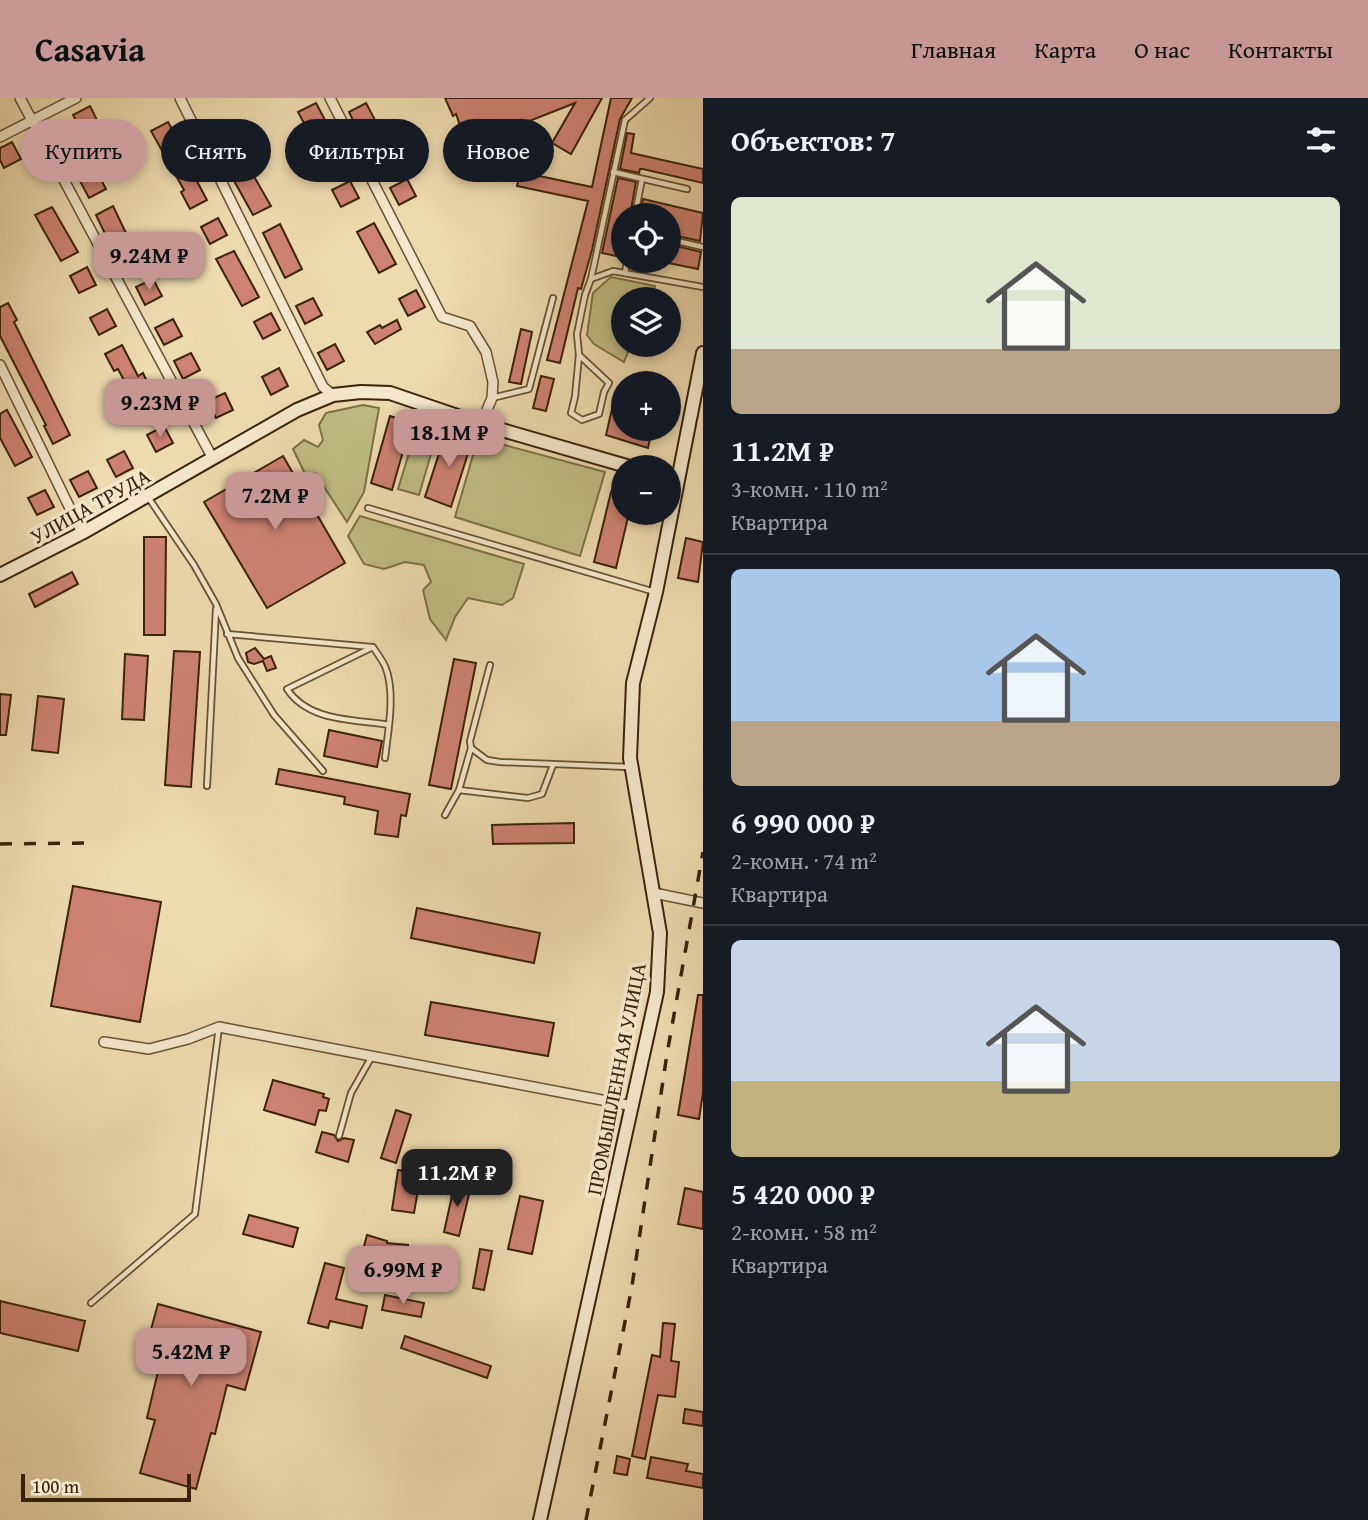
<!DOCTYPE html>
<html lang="ru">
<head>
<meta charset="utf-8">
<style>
  :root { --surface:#171b24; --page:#242831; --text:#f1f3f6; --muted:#9ea1a6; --line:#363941; --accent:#c59692 }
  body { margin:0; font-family:"Gentium Book Plus",serif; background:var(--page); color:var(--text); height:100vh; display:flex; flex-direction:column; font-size:26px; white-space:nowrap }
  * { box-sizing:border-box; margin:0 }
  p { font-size:23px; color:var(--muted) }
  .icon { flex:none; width:38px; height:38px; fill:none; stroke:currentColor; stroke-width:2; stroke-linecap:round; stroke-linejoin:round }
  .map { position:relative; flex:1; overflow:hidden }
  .sheet { display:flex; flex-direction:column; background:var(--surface); width:665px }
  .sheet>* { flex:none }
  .hud { position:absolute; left:21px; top:21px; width:576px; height:63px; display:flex; gap:14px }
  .fabs { position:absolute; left:611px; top:105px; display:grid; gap:14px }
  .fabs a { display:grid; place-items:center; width:70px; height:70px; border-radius:50%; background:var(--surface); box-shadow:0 4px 10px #0003; font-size:35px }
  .scale { position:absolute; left:21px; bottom:18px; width:170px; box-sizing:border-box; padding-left:7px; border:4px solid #3b2209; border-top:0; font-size:19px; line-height:24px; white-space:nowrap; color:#3b2209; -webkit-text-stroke:5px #f4e7cb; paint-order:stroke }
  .price { position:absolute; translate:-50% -60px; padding:0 16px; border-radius:14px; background:var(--accent); color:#111; font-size:23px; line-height:46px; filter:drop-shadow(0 2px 4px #0008) }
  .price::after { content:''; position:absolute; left:50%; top:42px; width:21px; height:16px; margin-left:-10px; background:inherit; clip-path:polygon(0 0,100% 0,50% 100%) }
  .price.selected { background:#222; color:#fff }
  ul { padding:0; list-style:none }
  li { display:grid; align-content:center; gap:14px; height:371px; padding:0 28px }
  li+li { border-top:2px solid var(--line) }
  li span { display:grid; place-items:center; height:217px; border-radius:10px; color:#555 }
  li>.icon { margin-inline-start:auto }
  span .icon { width:126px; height:126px; fill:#fffc; stroke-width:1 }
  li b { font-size:30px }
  h2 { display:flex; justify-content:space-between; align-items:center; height:84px; padding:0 28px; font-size:30px }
  .tag { padding:0 24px; border-radius:32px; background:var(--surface); box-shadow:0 4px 10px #0003; font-size:24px; line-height:63px }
  .tag.selected { background:var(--accent); color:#111 }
  header { display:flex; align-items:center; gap:42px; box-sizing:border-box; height:98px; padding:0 35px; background:var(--accent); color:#111 }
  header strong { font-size:33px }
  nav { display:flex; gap:38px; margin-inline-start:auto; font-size:24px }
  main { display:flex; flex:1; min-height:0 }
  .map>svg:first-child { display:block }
</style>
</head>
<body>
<header>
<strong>Casavia</strong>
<nav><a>Главная</a><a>Карта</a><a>О нас</a><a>Контакты</a></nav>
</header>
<main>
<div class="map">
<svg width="703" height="1422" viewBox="0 0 703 1422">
  <rect width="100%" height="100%" fill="#eedaaf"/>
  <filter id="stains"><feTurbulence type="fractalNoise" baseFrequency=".00286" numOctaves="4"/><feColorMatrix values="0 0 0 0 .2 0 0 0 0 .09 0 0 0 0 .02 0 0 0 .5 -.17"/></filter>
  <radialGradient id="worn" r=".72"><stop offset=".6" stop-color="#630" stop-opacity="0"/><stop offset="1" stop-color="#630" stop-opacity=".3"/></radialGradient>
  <!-- green -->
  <g fill="#c0bd85" stroke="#7e7047" stroke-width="2">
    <path d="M 611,179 L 655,188 L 651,201 L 623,201 L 623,247 L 631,247 L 624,264 L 594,246 L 587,237 L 593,195 Z"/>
    <path d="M 363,307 L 379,310 L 364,394 L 347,424 L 315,375 L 306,378 L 293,351 L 304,342 L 318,349 L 323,342 L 319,327 L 326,315 Z"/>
    <path d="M 421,316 L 441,322 L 419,397 L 398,391 Z"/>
    <path d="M 478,340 L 605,374 L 580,458 L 455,419 Z"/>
    <path d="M 360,418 L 524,466 L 513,500 L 502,507 L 468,500 L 455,519 L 446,542 L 430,521 L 423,492 L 431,484 L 424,467 L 405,464 L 384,471 L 364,466 L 348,438 Z"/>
  </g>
  <!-- building -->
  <g fill="#ce8273" stroke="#3b2209" stroke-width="2">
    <path d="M 445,0 L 602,0 L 571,56 L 552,45 L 575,5 L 519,27 L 527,49 L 475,70 L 456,16 L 453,18 Z"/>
    <path d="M 611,0 L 632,0 L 620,21 L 592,152 L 581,191 L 578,190 L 560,265 L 547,262 L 588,103 L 517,88 L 520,74 L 592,89 Z"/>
    <path d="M 316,5 L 325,22 L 307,31 L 298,14 Z"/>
    <path d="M 366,5 L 375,22 L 357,31 L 349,14 Z"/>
    <path d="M 90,8 L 99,26 L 82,34 L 73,17 Z"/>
    <path d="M 168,24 L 195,72 L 192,74 L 207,102 L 190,111 L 181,94 L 184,92 L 151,33 Z"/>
    <path d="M 231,27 L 240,44 L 223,53 L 214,36 Z"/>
    <path d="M 627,35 L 634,36 L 631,55 L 703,71 L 703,85 L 643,71 L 640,71 L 639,75 L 620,71 Z"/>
    <path d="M 331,41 L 340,58 L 323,67 L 314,50 Z"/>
    <path d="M 12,44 L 21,61 L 4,70 L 0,62 L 0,50 Z"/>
    <path d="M 245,63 L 271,108 L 253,117 L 228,72 Z"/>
    <path d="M 97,74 L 106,91 L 89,100 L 80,83 Z"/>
    <path d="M 618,80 L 636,84 L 630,117 L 623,117 L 621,159 L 602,155 Z"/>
    <path d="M 407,81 L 416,98 L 399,107 L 390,90 Z"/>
    <path d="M 350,83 L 359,100 L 341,109 L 332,92 Z"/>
    <path d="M 643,101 L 703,115 L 700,143 L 668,136 L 668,117 L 640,117 Z"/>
    <path d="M 113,108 L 137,158 L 120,167 L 96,117 Z"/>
    <path d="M 52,109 L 78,154 L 61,163 L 35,117 Z"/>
    <path d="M 218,120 L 227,137 L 210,146 L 201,129 Z"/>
    <path d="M 374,125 L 396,166 L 379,175 L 357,134 Z"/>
    <path d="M 280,126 L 302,171 L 285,180 L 263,135 Z"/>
    <path d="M 668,146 L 701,154 L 698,171 L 668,165 Z"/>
    <path d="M 234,153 L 259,199 L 242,208 L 216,161 Z"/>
    <path d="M 87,169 L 96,187 L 79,195 L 70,178 Z"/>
    <path d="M 153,181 L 162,198 L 145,207 L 136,189 Z"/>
    <path d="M 416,192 L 425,209 L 408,218 L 399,201 Z"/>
    <path d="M 313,200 L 322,217 L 305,226 L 296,208 Z"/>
    <path d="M 8,205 L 17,222 L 14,224 L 70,337 L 53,346 L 44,328 L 46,327 L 0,238 L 0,209 Z"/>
    <path d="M 107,211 L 116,228 L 99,237 L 90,220 Z"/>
    <path d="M 271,215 L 280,232 L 263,241 L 254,224 Z"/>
    <path d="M 173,221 L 182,238 L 164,247 L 155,230 Z"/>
    <path d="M 397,222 L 401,231 L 375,246 L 367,234 L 380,227 L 382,230 Z"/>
    <path d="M 521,231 L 532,234 L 521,286 L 509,284 Z"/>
    <path d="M 335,246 L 344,263 L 327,272 L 318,255 Z"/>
    <path d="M 122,247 L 138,278 L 143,275 L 151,292 L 134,301 L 118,271 L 114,273 L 105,256 Z"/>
    <path d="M 191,255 L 200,272 L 183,281 L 174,263 Z"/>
    <path d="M 279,270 L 288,288 L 271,297 L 262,279 Z"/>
    <path d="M 541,278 L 554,281 L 546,313 L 533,310 Z"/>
    <path d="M 225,295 L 233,312 L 216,320 L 207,303 Z"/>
    <path d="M 615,298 L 623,300 L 623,331 L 652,331 L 648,350 L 606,337 Z"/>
    <path d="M 7,312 L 32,359 L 15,368 L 0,340 L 0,316 Z"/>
    <path d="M 390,318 L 411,325 L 392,392 L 371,385 Z"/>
    <path d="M 164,328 L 173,345 L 156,354 L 147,337 Z"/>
    <path d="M 446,334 L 472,343 L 451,409 L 425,399 Z"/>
    <path d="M 124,353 L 133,370 L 116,379 L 107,362 Z"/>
    <path d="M 283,358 L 345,465 L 267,510 L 204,404 Z"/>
    <path d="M 88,373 L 97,390 L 79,399 L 70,382 Z"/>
    <path d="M 45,392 L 54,409 L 37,417 L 28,400 Z"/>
    <path d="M 611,394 L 623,397 L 623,415 L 629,415 L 616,470 L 594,464 Z"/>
    <path d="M 144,439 L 166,439 L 165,537 L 144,537 Z"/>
    <path d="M 686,440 L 703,444 L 698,484 L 678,480 Z"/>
    <path d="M 72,474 L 78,486 L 35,509 L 29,496 Z"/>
    <path d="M 255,550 L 264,561 L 271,558 L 276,570 L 267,573 L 263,563 L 254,566 L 248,564 L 246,555 Z"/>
    <path d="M 174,553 L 200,554 L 191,689 L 165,687 Z"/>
    <path d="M 125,556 L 148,558 L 144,622 L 122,621 Z"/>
    <path d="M 454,561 L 476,565 L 451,691 L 429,687 Z"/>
    <path d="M 0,596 L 11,597 L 6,637 L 0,637 Z"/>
    <path d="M 38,598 L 64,601 L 58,655 L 32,652 Z"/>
    <path d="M 329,632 L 382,643 L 377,669 L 324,658 Z"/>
    <path d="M 279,671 L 410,696 L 406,718 L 401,717 L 398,739 L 375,736 L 378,713 L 344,706 L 345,699 L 276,686 Z"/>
    <path d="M 574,725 L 574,745 L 493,746 L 492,727 Z"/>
    <path d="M 73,788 L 161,804 L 140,924 L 51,908 Z"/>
    <path d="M 417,810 L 540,835 L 534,865 L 411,840 Z"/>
    <path d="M 698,897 L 703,897 L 703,995 L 699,1021 L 678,1017 Z"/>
    <path d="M 431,904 L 554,925 L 548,958 L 425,937 Z"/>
    <path d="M 273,982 L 324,996 L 323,999 L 329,1001 L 326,1013 L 319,1012 L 315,1027 L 264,1012 Z"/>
    <path d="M 396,1012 L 411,1017 L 396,1065 L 381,1060 Z"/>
    <path d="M 322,1034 L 334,1037 L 338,1043 L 344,1040 L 354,1042 L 348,1064 L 316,1054 Z"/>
    <path d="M 398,1072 L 421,1075 L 414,1115 L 392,1112 Z"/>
    <path d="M 455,1084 L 471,1088 L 459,1138 L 444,1134 Z"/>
    <path d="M 685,1090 L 703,1094 L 703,1131 L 678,1126 Z"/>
    <path d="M 520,1098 L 543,1103 L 532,1156 L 508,1151 Z"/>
    <path d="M 249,1117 L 298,1130 L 293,1149 L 243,1136 Z"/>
    <path d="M 367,1137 L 387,1143 L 387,1145 L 408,1147 L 406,1168 L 381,1166 L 377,1181 L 357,1175 Z"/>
    <path d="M 480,1151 L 492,1153 L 484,1192 L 473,1190 Z"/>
    <path d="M 325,1165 L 344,1170 L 336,1201 L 367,1208 L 362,1230 L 330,1223 L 328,1230 L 308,1225 Z"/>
    <path d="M 385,1197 L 424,1205 L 421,1219 L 382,1212 Z"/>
    <path d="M 0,1203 L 85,1223 L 78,1253 L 0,1235 Z"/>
    <path d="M 158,1206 L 261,1234 L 245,1292 L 227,1287 L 215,1336 L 211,1335 L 196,1391 L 140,1375 L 155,1322 L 147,1320 L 159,1269 L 142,1264 Z"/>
    <path d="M 663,1225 L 675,1226 L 671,1263 L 679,1264 L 675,1299 L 658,1297 L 645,1361 L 632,1358 L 652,1257 L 660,1259 Z"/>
    <path d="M 405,1238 L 491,1268 L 487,1280 L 401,1250 Z"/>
    <path d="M 685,1311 L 703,1314 L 703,1328 L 683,1325 Z"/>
    <path d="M 617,1358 L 630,1361 L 627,1377 L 614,1375 Z"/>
    <path d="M 651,1359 L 688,1366 L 686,1373 L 703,1376 L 703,1390 L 647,1380 Z"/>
  </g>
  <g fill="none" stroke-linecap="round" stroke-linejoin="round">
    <!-- lane casing -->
    <g stroke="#685032" stroke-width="8">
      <g id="lane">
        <path d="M 613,74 L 687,91"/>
        <path d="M 635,117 L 642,81"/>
        <path d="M 668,141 L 703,149"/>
        <path d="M 625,175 L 627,163"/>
        <path d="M 591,181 L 625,22 L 650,0"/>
        <path d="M 579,257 L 609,285 L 604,294 L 599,316 L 582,322 L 571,315 L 575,299 L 579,257 L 577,236 L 585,197 L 591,181 L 613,173 L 703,189"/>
        <path d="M 492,300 L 529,291 L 553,200"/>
        <path d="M 148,399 L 194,467 L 216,506 L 238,560 L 274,617 L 323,673"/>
        <path d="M 368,410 L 655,494"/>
        <path d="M 227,536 L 372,549"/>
        <path d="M 490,567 L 470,643 L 471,650 L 487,662 L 500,664 L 629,669"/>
        <path d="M 385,660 C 388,633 396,594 385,568 C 382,562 377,555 373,549 L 287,591 C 309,624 353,621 389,627"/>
        <path d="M 207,688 L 216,511"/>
        <path d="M 459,692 L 471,650"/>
        <path d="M 445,717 L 459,692 L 528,700 L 542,696 L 553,667"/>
        <path d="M 339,1038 L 351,995 L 371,960"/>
        <path d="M 91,1205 L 195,1116 L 219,929"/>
      </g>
    </g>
    <!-- street casing -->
    <g stroke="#685032" stroke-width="12">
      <g id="street">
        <path d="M 20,0 L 212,359"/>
        <path d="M 180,0 L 323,289 L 333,297"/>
        <path d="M 330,0 L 442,219 L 470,228 L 486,254 L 493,284 L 492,300 L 481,326"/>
        <path d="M 0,39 L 76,0"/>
        <path d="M 0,267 L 82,435"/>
        <path d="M 654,795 L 703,805"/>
        <path d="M 104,944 L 149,951 L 188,941 L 219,929 L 633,1008"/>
      </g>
    </g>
    <!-- secondary casing -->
    <g stroke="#3b2209" stroke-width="16">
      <g id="secondary">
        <path d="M 0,477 L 82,435 L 297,312 L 333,297 L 361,294 L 390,295 L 481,326 L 630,369"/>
        <path d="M 540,1422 L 657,894 L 660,835 L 630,660 L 633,585 L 656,494 L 703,255"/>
      </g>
    </g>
    <!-- lane -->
    <use href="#lane" stroke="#f4e7cb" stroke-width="4.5"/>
    <!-- street -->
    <use href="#street" stroke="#f4e7cb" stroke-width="9"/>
    <!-- secondary -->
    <use href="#secondary" stroke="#f4e7cb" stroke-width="12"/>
    <!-- rail -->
    <g stroke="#3b2209" stroke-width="3.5" stroke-dasharray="12 12" stroke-linecap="butt">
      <path d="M 0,746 L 95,745"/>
      <path d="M 586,1422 L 632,1188 L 667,956 L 703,754"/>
    </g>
  </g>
  <g text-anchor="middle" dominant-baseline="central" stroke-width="7" stroke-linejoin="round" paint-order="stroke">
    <!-- street labels -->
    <g font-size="21" fill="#3b2209" stroke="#f4e7cb">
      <text transform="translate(90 408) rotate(-29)">УЛИЦА ТРУДА</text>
      <text transform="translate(616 981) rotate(-79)">ПРОМЫШЛЕННАЯ УЛИЦА</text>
    </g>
  </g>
  <rect width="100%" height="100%" filter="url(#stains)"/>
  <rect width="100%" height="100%" fill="url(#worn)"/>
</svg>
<div class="fabs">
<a><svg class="icon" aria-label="locate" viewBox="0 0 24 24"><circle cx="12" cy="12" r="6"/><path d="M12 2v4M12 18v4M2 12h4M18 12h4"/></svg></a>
<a><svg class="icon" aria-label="layers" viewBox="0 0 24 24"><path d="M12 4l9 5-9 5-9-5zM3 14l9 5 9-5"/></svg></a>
<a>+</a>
<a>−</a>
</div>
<div class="scale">100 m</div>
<b class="price" style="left:149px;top:194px">9.24M ₽</b>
<b class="price" style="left:160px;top:341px">9.23M ₽</b>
<b class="price" style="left:449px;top:371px">18.1M ₽</b>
<b class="price" style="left:275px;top:434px">7.2M ₽</b>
<b class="price selected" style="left:457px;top:1111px">11.2M ₽</b>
<b class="price" style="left:403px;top:1208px">6.99M ₽</b>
<b class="price" style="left:191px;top:1290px">5.42M ₽</b>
<div class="hud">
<a class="tag selected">Купить</a>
<a class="tag">Снять</a>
<a class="tag">Фильтры</a>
<a class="tag">Новое</a>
</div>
</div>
<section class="sheet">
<h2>Объектов: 7<svg class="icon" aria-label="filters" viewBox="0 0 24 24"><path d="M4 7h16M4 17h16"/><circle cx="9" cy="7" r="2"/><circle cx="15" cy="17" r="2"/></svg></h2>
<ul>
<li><span style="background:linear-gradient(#dfe7d0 70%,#b9a48a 0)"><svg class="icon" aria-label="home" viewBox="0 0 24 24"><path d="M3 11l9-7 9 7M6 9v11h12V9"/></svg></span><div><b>11.2M ₽</b><p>3-комн. · 110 m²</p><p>Квартира</p></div></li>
<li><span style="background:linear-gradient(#a9c7e8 70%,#b9a48a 0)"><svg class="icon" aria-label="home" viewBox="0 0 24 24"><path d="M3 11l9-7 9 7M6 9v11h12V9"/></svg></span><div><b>6 990 000 ₽</b><p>2-комн. · 74 m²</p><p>Квартира</p></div></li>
<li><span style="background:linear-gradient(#c9d6e8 65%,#c2b280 0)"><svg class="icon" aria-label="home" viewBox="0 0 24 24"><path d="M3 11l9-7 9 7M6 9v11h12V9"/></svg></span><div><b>5 420 000 ₽</b><p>2-комн. · 58 m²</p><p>Квартира</p></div></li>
</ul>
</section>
</main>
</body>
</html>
